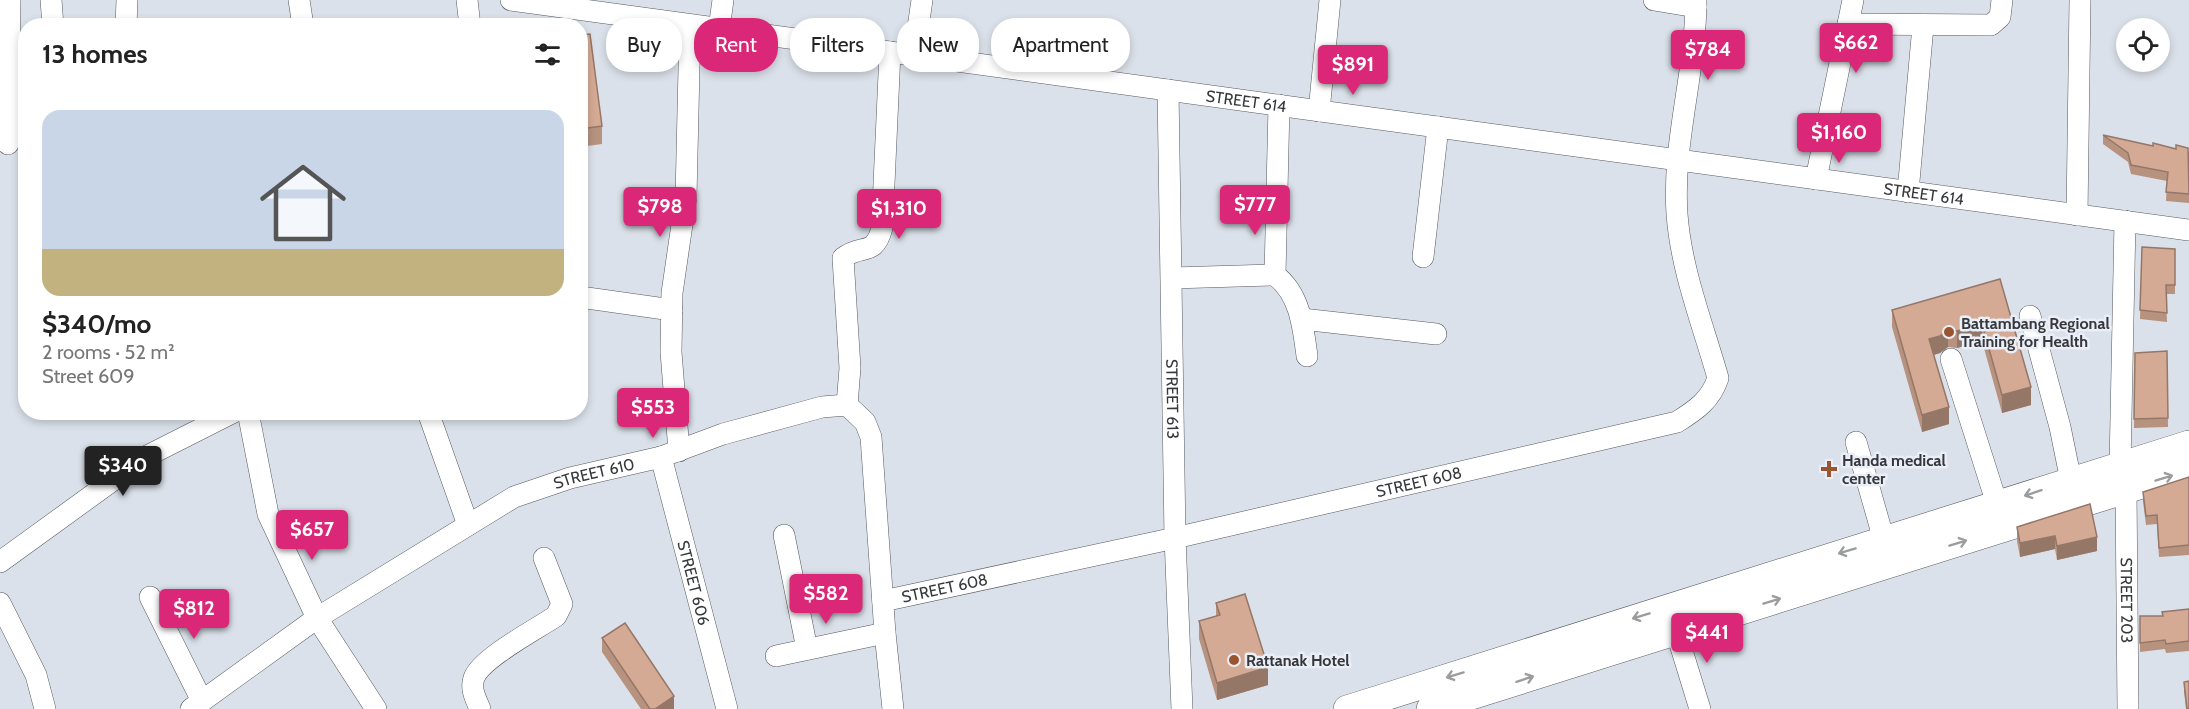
<!DOCTYPE html>
<html lang="en">
<head>
<meta charset="utf-8">
<style>
  :root { --surface:#fff; --page:#f6f6f6; --text:#222; --muted:#767676; --line:#e0e0e0; --accent:#db2777 }
  body { margin:0; font-family:Cabin,sans-serif; background:var(--page); color:var(--text); height:100vh; display:flex; flex-direction:column; font-size:22px; white-space:nowrap }
  * { box-sizing:border-box; margin:0 }
  p { font-size:20px; color:var(--muted) }
  .icon { flex:none; width:33px; height:33px; fill:none; stroke:currentColor; stroke-width:2; stroke-linecap:round; stroke-linejoin:round }
  .map { position:relative; flex:1; overflow:hidden }
  .details { position:absolute; left:18px; top:18px; width:570px; height:402px; display:flex; flex-direction:column; background:var(--surface); border-radius:24px; box-shadow:0 3px 9px #0003 }
  .details>* { flex:none }
  .hud { position:absolute; left:606px; top:18px; width:570px; height:54px; display:flex; gap:12px }
  .controls { position:absolute; left:2116px; top:18px; display:grid; gap:12px }
  .controls a { display:grid; place-items:center; width:54px; height:54px; border-radius:50%; background:var(--surface); box-shadow:0 3px 9px #0003; font-size:30px }
  .price { position:absolute; translate:-50% -51px; padding:0 14px; border-radius:6px; background:var(--accent); color:#fff; font-size:20px; line-height:39px; filter:drop-shadow(0 2px 3px #0008) }
  .price::after { content:''; position:absolute; left:50%; top:36px; width:18px; height:14px; margin-left:-9px; background:inherit; clip-path:polygon(0 0,100% 0,50% 100%) }
  .price.on { background:#222; color:#fff }
  ul { padding:0; list-style:none }
  li { display:grid; align-content:center; gap:12px; height:318px; padding:0 24px }
  li+li { border-top:2px solid var(--line) }
  li span { display:grid; place-items:center; height:186px; border-radius:18px; color:#555 }
  li>.icon { margin-inline-start:auto }
  span .icon { width:108px; height:108px; fill:#fffc; stroke-width:1 }
  li b { font-size:26px }
  h2 { display:flex; justify-content:space-between; align-items:center; height:72px; padding:0 24px; font-size:26px }
  .pill { padding:0 21px; border-radius:24px; background:var(--surface); box-shadow:0 3px 9px #0003; font-size:21px; line-height:54px }
  .pill.on { background:var(--accent); color:#fff }
  .map>svg:first-child { display:block }
</style>
</head>
<body>
<div class="map">
<svg width="2189" height="709" viewBox="0 0 2189 709">
  <rect width="100%" height="100%" fill="#dbe1ea"/>
  <g fill="none" stroke-linecap="round" stroke-linejoin="round">
    <!-- minor casing -->
    <g stroke="#555961" stroke-width="22">
      <g id="minor">
        <path d="M 51,0 L 53,26"/>
        <path d="M 299,0 L 303,26"/>
        <path d="M 467,0 L 470,26"/>
        <path id="s1" d="M 511,0 L 2189,230"/>
        <path d="M 1654,0 L 1696,7"/>
        <path d="M 1848,24 L 1991,25 L 2000,17 L 2002,0"/>
        <path d="M 126,26 L 127,0"/>
        <path d="M 719,29 L 723,0"/>
        <path d="M 914,55 L 922,0"/>
        <path id="s2" d="M 1168,90 L 1175,538 L 1182,709"/>
        <path d="M 1279,105 L 1275,275 C 1300,294 1303,326 1307,356"/>
        <path d="M 1319,111 L 1330,0"/>
        <path d="M 8,144 L 10,0"/>
        <path d="M 1816,179 L 1853,0"/>
        <path d="M 1908,192 L 1923,26"/>
        <path d="M 2077,215 L 2080,0"/>
        <path id="s3" d="M 2125,221 L 2120,466 L 2126,490 L 2128,709"/>
        <path d="M 1423,257 L 1438,127"/>
        <path d="M 1172,278 L 1275,275"/>
        <path d="M 580,297 L 672,310"/>
        <path d="M 2030,316 L 2060,427 L 2071,481"/>
        <path d="M 1302,319 L 1436,334"/>
        <path d="M 1951,359 L 1997,504"/>
        <path d="M 847,405 L 850,368 L 843,258 C 862,243 874,258 882,228 L 890,52"/>
        <path d="M 248,412 L 268,514 L 317,618 L 376,709"/>
        <path d="M 428,412 L 468,525"/>
        <path d="M 1856,442 L 1884,540"/>
        <path d="M 679,451 L 671,352 L 672,293 L 686,197 L 690,25"/>
        <path id="s4" d="M 661,457 L 727,709"/>
        <path d="M 784,535 L 807,649"/>
        <path d="M 0,562 L 145,457 L 234,412"/>
        <path d="M 150,597 L 202,701"/>
        <path id="s5" d="M 883,601 L 1175,538 L 1677,422 C 1696,410 1711,400 1718,378 C 1703,325 1681,270 1677,214 C 1672,143 1696,71 1696,0"/>
        <path d="M 0,603 L 36,675 L 45,709"/>
        <path d="M 1676,631 L 1700,709"/>
        <path d="M 776,656 L 885,633"/>
        <path id="s6" d="M 191,709 L 317,618 L 514,497 L 570,478 L 661,457 L 723,434 L 822,407 L 847,405 L 865,422 L 871,437 L 885,633 L 893,709"/>
        <path d="M 480,709 C 476,699 470,689 474,678 C 481,658 537,629 556,616 L 562,604 L 544,558"/>
      </g>
    </g>
    <!-- major casing -->
    <g stroke="#555961" stroke-width="28">
      <g id="major">
        <path d="M 1347,709 L 2189,444"/>
        <path d="M 1430,709 L 2189,470"/>
      </g>
    </g>
    <!-- minor -->
    <use href="#minor" stroke="#fff" stroke-width="21"/>
    <!-- major -->
    <use href="#major" stroke="#fff" stroke-width="27"/>
  </g>
  <!-- wall -->
  <g fill="#b7927f">
    <path d="M 580,35 L 602,126 L 602,144 L 580,147 Z"/>
    <path d="M 2103,135 L 2153,146 L 2189,152 L 2189,203 L 2166,201 L 2167,181 L 2131,174 L 2128,162 L 2103,144 Z"/>
    <path d="M 2142,247 L 2175,249 L 2175,294 L 2166,294 L 2167,322 L 2140,319 Z"/>
    <path d="M 2000,279 L 2031,405 L 2002,413 L 1982,341 L 1957,348 L 1948,347 L 1940,353 L 1934,355 L 1949,424 L 1922,432 L 1892,327 L 1892,310 Z"/>
    <path d="M 2167,351 L 2168,427 L 2134,428 L 2135,353 Z"/>
    <path d="M 2189,477 L 2189,555 L 2159,557 L 2157,524 L 2146,525 L 2143,501 L 2143,492 Z"/>
    <path d="M 2090,504 L 2097,551 L 2057,560 L 2055,549 L 2020,557 L 2017,541 L 2017,527 Z"/>
    <path d="M 1216,603 L 1268,685 L 1217,700 L 1199,639 L 1199,621 L 1216,616 Z"/>
    <path d="M 2189,609 L 2189,651 L 2166,653 L 2165,649 L 2140,652 L 2140,616 L 2162,616 Z"/>
    <path d="M 602,638 L 674,709 L 641,709 L 602,652 Z"/>
    <path d="M 2184,682 L 2189,709 L 2186,709 L 2184,691 Z"/>
  </g>
  <!-- shaded-wall -->
  <g fill="#957768">
    <path d="M 1982,324 L 1982,341 L 1957,348 L 1957,331 Z"/>
    <path d="M 1948,329 L 1948,347 L 1940,353 L 1929,356 L 1929,339 Z"/>
    <path d="M 2031,387 L 2031,405 L 2002,413 L 2002,395 Z"/>
    <path d="M 1949,407 L 1949,424 L 1922,432 L 1922,415 Z"/>
    <path d="M 2055,536 L 2055,549 L 2020,557 L 2020,543 Z"/>
    <path d="M 2097,537 L 2097,551 L 2057,560 L 2057,546 Z"/>
    <path d="M 1268,667 L 1268,685 L 1217,700 L 1217,683 Z"/>
    <path d="M 674,696 L 674,709 L 655,709 Z"/>
  </g>
  <!-- building -->
  <g fill="#d5aa94" stroke="#957768" stroke-width="1.5">
    <path d="M 590,34 L 602,126 L 580,129 L 580,35 Z"/>
    <path d="M 2103,135 L 2153,146 L 2153,143 L 2176,149 L 2176,145 L 2188,148 L 2189,194 L 2166,192 L 2168,172 L 2131,165 L 2128,153 Z"/>
    <path d="M 2142,247 L 2175,249 L 2175,285 L 2166,285 L 2167,313 L 2140,310 Z"/>
    <path d="M 2000,279 L 2031,387 L 2002,395 L 1982,324 L 1957,331 L 1948,329 L 1940,336 L 1929,339 L 1949,407 L 1922,415 L 1892,310 Z"/>
    <path d="M 2167,351 L 2168,418 L 2134,419 L 2135,353 Z"/>
    <path d="M 2189,477 L 2189,545 L 2159,548 L 2157,515 L 2146,516 L 2143,492 Z"/>
    <path d="M 2090,504 L 2097,537 L 2057,546 L 2055,536 L 2020,543 L 2017,527 Z"/>
    <path d="M 1245,594 L 1268,667 L 1217,683 L 1199,621 L 1220,615 L 1216,603 Z"/>
    <path d="M 2189,609 L 2189,641 L 2166,644 L 2165,640 L 2140,643 L 2140,616 L 2163,616 L 2162,612 Z"/>
    <path d="M 625,623 L 674,696 L 655,709 L 650,709 L 602,638 Z"/>
    <path d="M 2189,681 L 2189,709 L 2187,709 L 2184,682 Z"/>
  </g>
  <!-- one-way arrows -->
  <defs><path id="oneway-shaft" d="M-6 0H5M1.5-3L5.5 0L1.5 3" fill="none" stroke-width="1.6" stroke-linecap="round" stroke-linejoin="round" transform="scale(1.5)"/></defs>
  <g stroke="#9a9c9d">
    <use href="#oneway-shaft" transform="translate(2164 478) rotate(-17)"/>
    <use href="#oneway-shaft" transform="translate(2033 493) rotate(162)"/>
    <use href="#oneway-shaft" transform="translate(1958 543) rotate(-17)"/>
    <use href="#oneway-shaft" transform="translate(1847 551) rotate(163)"/>
    <use href="#oneway-shaft" transform="translate(1772 601) rotate(-17)"/>
    <use href="#oneway-shaft" transform="translate(1641 616) rotate(163)"/>
    <use href="#oneway-shaft" transform="translate(1455 675) rotate(163)"/>
    <use href="#oneway-shaft" transform="translate(1525 679) rotate(-18)"/>
  </g>
  <!-- markers -->
  <g fill="#9b542d" stroke="#e9eef7" stroke-width="2">
    <circle cx="1949" cy="332" r="6"/>
    <path d="M1826 460h6v6h6v6h-6v6h-6v-6h-6v-6h6z"/>
    <circle cx="1234" cy="660" r="6"/>
  </g>
  <g text-anchor="middle" dominant-baseline="central" stroke-width="5" stroke-linejoin="round" paint-order="stroke">
    <!-- street labels -->
    <g font-size="16" fill="#36383b" stroke="#e9eef7">
      <text stroke="none"><textPath href="#s1" startOffset="742">STREET 614</textPath></text>
      <text stroke="none"><textPath href="#s1" startOffset="1426">STREET 614</textPath></text>
      <text stroke="none"><textPath href="#s2" startOffset="309">STREET 613</textPath></text>
      <text stroke="none"><textPath href="#s6" startOffset="470">STREET 610</textPath></text>
      <text stroke="none"><textPath href="#s5" startOffset="549">STREET 608</textPath></text>
      <text stroke="none"><textPath href="#s4" startOffset="130">STREET 606</textPath></text>
      <text stroke="none"><textPath href="#s5" startOffset="63">STREET 608</textPath></text>
      <text stroke="none"><textPath href="#s3" startOffset="380">STREET 203</textPath></text>
    </g>
    <!-- poi labels -->
    <g font-size="16" font-weight="bold" fill="#36383b" stroke="#e9eef7" text-anchor="start">
      <text x="1961" y="323">Battambang Regional<tspan x="1961" dy="18">Training for Health</tspan></text>
      <text x="1842" y="460">Handa medical<tspan x="1842" dy="18">center</tspan></text>
      <text x="1246" y="660">Rattanak Hotel</text>
    </g>
  </g>
</svg>
<div class="controls">
<a><svg class="icon" aria-label="locate" viewBox="0 0 24 24"><circle cx="12" cy="12" r="6"/><path d="M12 2v4M12 18v4M2 12h4M18 12h4"/></svg></a>
</div>
<b class="price" style="left:1856px;top:74px">$662</b>
<b class="price" style="left:1708px;top:81px">$784</b>
<b class="price" style="left:1353px;top:96px">$891</b>
<b class="price" style="left:1839px;top:164px">$1,160</b>
<b class="price" style="left:1255px;top:236px">$777</b>
<b class="price" style="left:660px;top:238px">$798</b>
<b class="price" style="left:899px;top:240px">$1,310</b>
<b class="price" style="left:653px;top:439px">$553</b>
<b class="price on" style="left:123px;top:497px">$340</b>
<b class="price" style="left:312px;top:561px">$657</b>
<b class="price" style="left:826px;top:625px">$582</b>
<b class="price" style="left:194px;top:640px">$812</b>
<b class="price" style="left:1707px;top:664px">$441</b>
<div class="hud">
<a class="pill">Buy</a>
<a class="pill on">Rent</a>
<a class="pill">Filters</a>
<a class="pill">New</a>
<a class="pill">Apartment</a>
</div>
<section class="details">
<h2>13 homes<svg class="icon" aria-label="filters" viewBox="0 0 24 24"><path d="M4 7h16M4 17h16"/><circle cx="9" cy="7" r="2"/><circle cx="15" cy="17" r="2"/></svg></h2>
<ul>
<li><span style="background:linear-gradient(#c9d6e8 75%,#c2b280 0)"><svg class="icon" aria-label="home" viewBox="0 0 24 24"><path d="M3 11l9-7 9 7M6 9v11h12V9"/></svg></span><div><b>$340/mo</b><p>2 rooms · 52 m²</p><p>Street 609</p></div></li>
</ul>
</section>
</div>
</body>
</html>
